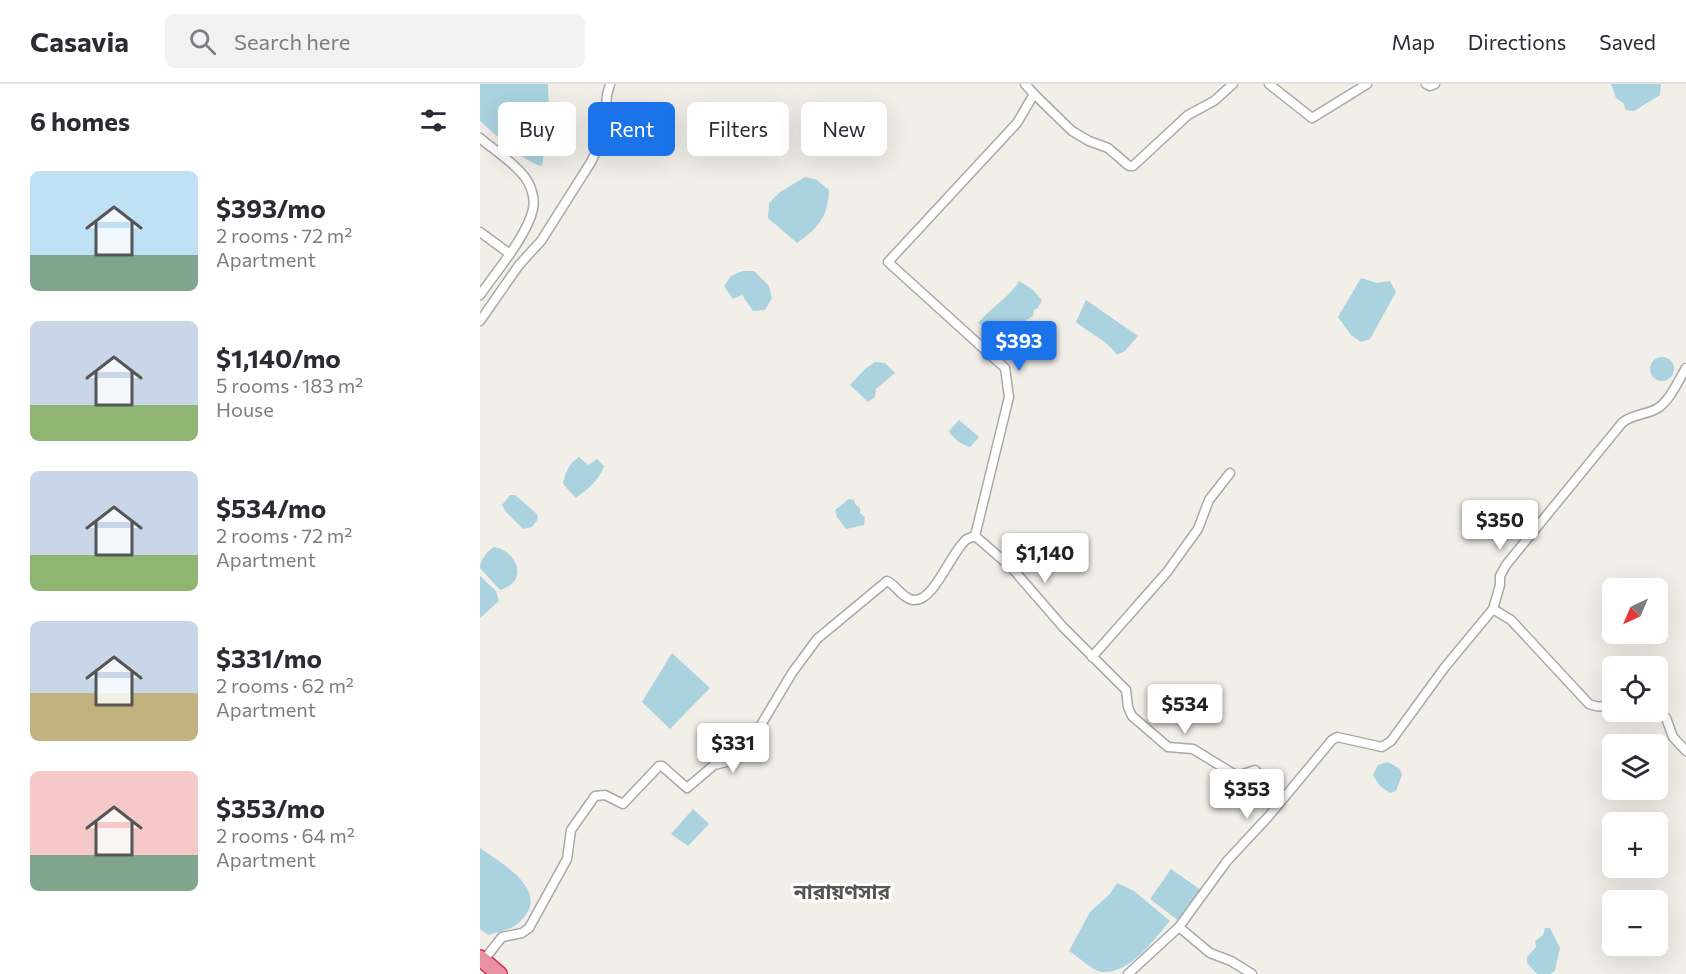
<!DOCTYPE html>
<html lang="en">
<head>
<meta charset="utf-8">
<style>
  :root { --surface:#fff; --page:#f2f2f3; --text:#2b2b33; --muted:#7c7c81; --line:#e1e1e2; --accent:#1a73e8 }
  body { margin:0; font-family:Commissioner,"Noto Sans Bengali",sans-serif; background:var(--page); color:var(--text); height:100vh; display:flex; flex-direction:column; font-size:22px; white-space:nowrap }
  * { box-sizing:border-box; margin:0 }
  p { font-size:20px; color:var(--muted) }
  .icon { flex:none; width:33px; height:33px; fill:none; stroke:currentColor; stroke-width:2; stroke-linecap:round; stroke-linejoin:round }
  .map { position:relative; flex:1; overflow:hidden }
  .sheet { display:flex; flex-direction:column; background:var(--surface); width:480px }
  .sheet>* { flex:none }
  .guide { position:absolute; left:18px; top:18px; width:570px; height:54px; display:flex; gap:12px }
  .needle { width:39px; rotate:224deg }
  .fabs { position:absolute; left:1122px; top:494px; display:grid; gap:12px }
  .fabs a { display:grid; place-items:center; width:66px; height:66px; border-radius:9px; background:var(--surface); box-shadow:0 6px 24px #0002; font-size:30px }
  .price { position:absolute; translate:-50% -51px; padding:0 14px; border-radius:6px; background:#fff; color:#222; font-size:20px; line-height:39px; filter:drop-shadow(0 2px 3px #0008) }
  .price::after { content:''; position:absolute; left:50%; top:36px; width:18px; height:14px; margin-left:-9px; background:inherit; clip-path:polygon(0 0,100% 0,50% 100%) }
  .price.current { background:var(--accent); color:#fff }
  ul { padding:0; list-style:none }
  li { display:flex; align-items:center; gap:18px; height:150px; padding:0 30px }
  li span { display:grid; place-items:center; flex:none; width:168px; height:120px; border-radius:9px; color:#555 }
  li>.icon { margin-inline-start:auto }
  span .icon { width:72px; height:72px; fill:#fffc; stroke-width:1 }
  li b { font-size:26px }
  h2 { display:flex; justify-content:space-between; align-items:center; height:72px; padding:0 30px; font-size:26px }
  .pill { padding:0 21px; border-radius:9px; background:var(--surface); box-shadow:0 6px 24px #0002; font-size:21px; line-height:54px }
  .pill.current { background:var(--accent); color:#fff }
  header { display:flex; align-items:center; gap:36px; box-sizing:border-box; height:84px; padding:0 30px; background:var(--surface); border-bottom:2px solid var(--line) }
  header strong { font-size:28px }
  nav { display:flex; gap:33px; margin-inline-start:auto; font-size:21px }
  .search { width:420px; height:54px; background:var(--page); display:flex; align-items:center; gap:15px; box-sizing:border-box; padding:0 21px; border-radius:9px; color:var(--muted); font-size:22px }
  main { display:flex; flex:1; min-height:0 }
  .map>svg:first-child { display:block }
</style>
</head>
<body>
<header>
<strong>Casavia</strong>
<div class="search"><svg class="icon" aria-label="search" viewBox="0 0 24 24"><circle cx="10" cy="10" r="6"/><path d="M15 15l6 6"/></svg>Search here</div>
<nav><a>Map</a><a>Directions</a><a>Saved</a></nav>
</header>
<main>
<section class="sheet">
<h2>6 homes<svg class="icon" aria-label="filters" viewBox="0 0 24 24"><path d="M4 7h16M4 17h16"/><circle cx="9" cy="7" r="2"/><circle cx="15" cy="17" r="2"/></svg></h2>
<ul>
<li><span style="background:linear-gradient(#bfe0f5 70%,#7fa58c 0)"><svg class="icon" aria-label="home" viewBox="0 0 24 24"><path d="M3 11l9-7 9 7M6 9v11h12V9"/></svg></span><div><b>$393/mo</b><p>2 rooms · 72 m²</p><p>Apartment</p></div></li>
<li><span style="background:linear-gradient(#c9d6e8 70%,#8fb573 0)"><svg class="icon" aria-label="home" viewBox="0 0 24 24"><path d="M3 11l9-7 9 7M6 9v11h12V9"/></svg></span><div><b>$1,140/mo</b><p>5 rooms · 183 m²</p><p>House</p></div></li>
<li><span style="background:linear-gradient(#c9d6e8 70%,#8fb573 0)"><svg class="icon" aria-label="home" viewBox="0 0 24 24"><path d="M3 11l9-7 9 7M6 9v11h12V9"/></svg></span><div><b>$534/mo</b><p>2 rooms · 72 m²</p><p>Apartment</p></div></li>
<li><span style="background:linear-gradient(#c9d6e8 60%,#c2b280 0)"><svg class="icon" aria-label="home" viewBox="0 0 24 24"><path d="M3 11l9-7 9 7M6 9v11h12V9"/></svg></span><div><b>$331/mo</b><p>2 rooms · 62 m²</p><p>Apartment</p></div></li>
<li><span style="background:linear-gradient(#f6c9c9 70%,#7fa58c 0)"><svg class="icon" aria-label="home" viewBox="0 0 24 24"><path d="M3 11l9-7 9 7M6 9v11h12V9"/></svg></span><div><b>$353/mo</b><p>2 rooms · 64 m²</p><p>Apartment</p></div></li>
</ul>
</section>
<div class="map">
<svg width="1206" height="890" viewBox="0 0 1206 890">
  <rect width="100%" height="100%" fill="#f2efe9"/>
  <!-- water -->
  <g fill="#aad3df">
    <path d="M 0,0 L 68,0 L 69,33 L 62,82 C 48,81 12,48 0,37 Z"/>
    <path d="M 1131,0 L 1181,0 L 1180,11 L 1154,27 L 1146,26 L 1143,19 L 1136,14 Z"/>
    <path d="M 325,93 L 337,96 L 349,106 C 348,133 338,144 317,159 L 288,134 L 289,119 L 300,108 Z"/>
    <path d="M 262,187 L 274,187 L 289,202 L 292,214 L 285,226 L 273,227 L 262,211 L 253,215 L 244,202 L 251,192 Z"/>
    <path d="M 881,194 L 897,199 L 910,197 L 916,208 L 890,255 L 881,258 L 871,251 L 858,233 Z"/>
    <path d="M 539,197 L 552,205 L 562,216 L 558,224 L 554,226 L 553,232 L 535,243 L 528,253 L 517,248 L 513,250 L 498,239 C 511,223 529,214 539,197 Z"/>
    <path d="M 606,216 L 658,252 L 645,267 L 637,271 C 626,255 610,250 596,238 Z"/>
    <circle cx="1182" cy="285" r="12"/>
    <path d="M 395,278 L 405,279 L 415,289 L 396,305 L 395,313 L 388,318 L 370,301 L 385,285 Z"/>
    <path d="M 479,336 L 499,353 L 490,363 C 481,360 473,355 469,347 Z"/>
    <path d="M 99,373 L 108,381 L 117,375 L 124,382 C 120,395 107,406 96,414 L 83,400 C 85,389 89,379 99,373 Z"/>
    <path d="M 30,411 L 35,411 L 57,430 L 58,435 L 52,443 L 43,445 L 26,428 L 22,421 Z"/>
    <path d="M 369,415 L 374,416 L 375,420 L 380,424 L 380,429 L 385,433 L 384,441 L 366,445 L 357,433 L 355,426 Z"/>
    <path d="M 14,463 C 38,467 49,498 20,506 L 0,484 C 0,476 7,467 14,463 Z"/>
    <path d="M 0,492 L 16,507 L 19,517 L 0,534 Z"/>
    <path d="M 192,569 L 230,604 L 190,645 L 162,618 Z"/>
    <path d="M 908,678 L 920,685 L 922,691 L 916,707 L 910,709 L 900,702 L 893,691 L 898,681 Z"/>
    <path d="M 213,725 L 229,740 L 208,762 L 191,750 Z"/>
    <path d="M 0,764 C 18,777 64,802 47,829 C 43,835 38,841 31,844 C 23,847 15,849 8,851 L 0,845 Z"/>
    <path d="M 691,785 L 721,806 L 700,838 L 670,815 Z"/>
    <path d="M 637,799 L 654,807 L 690,837 C 673,856 651,890 621,888 C 610,885 599,873 589,867 L 610,828 L 630,810 Z"/>
    <path d="M 1065,844 L 1070,844 L 1080,864 L 1075,886 L 1071,890 L 1057,890 L 1047,879 L 1047,873 L 1056,863 L 1055,857 L 1063,851 Z"/>
  </g>
  <g fill="none" stroke-linecap="round" stroke-linejoin="round">
    <!-- street casing -->
    <g stroke="#a9a9a9" stroke-width="11">
      <g id="street">
        <path d="M 789,0 L 832,34 L 887,0"/>
        <path d="M 946,0 L 950,2 L 955,0"/>
        <path d="M 554,10 L 592,47 L 609,57 L 628,64 L 649,82 L 653,82 L 708,31 L 734,17 L 753,0"/>
        <path d="M 0,54 C 14,66 40,83 48,98 C 52,105 55,116 53,125 C 47,152 16,188 0,211"/>
        <path d="M 0,148 L 30,170"/>
        <path d="M 0,237 L 39,181 L 61,157 L 111,78 L 123,53 L 127,11 L 130,0"/>
        <path d="M 495,452 L 529,313 L 525,284 L 408,178 L 537,39 L 554,10 L 545,0"/>
        <path d="M 495,452 L 531,483 L 583,543 L 646,606 L 648,623 L 652,632 L 688,663 L 713,665 L 757,692 L 775,686 L 802,715"/>
        <path d="M 1013,525 L 1031,536 L 1109,620 C 1119,624 1124,623 1132,617"/>
        <path d="M 612,573 L 687,488 L 718,445 L 729,416 L 750,389"/>
        <path d="M 1177,627 L 1186,634 L 1193,653 L 1206,667"/>
        <path d="M 699,843 L 730,869 L 751,877 L 772,890"/>
        <path d="M 3,877 L 22,853 L 42,849 L 49,844 L 87,775 L 91,746 L 115,712 L 125,711 L 143,720 L 179,682 L 182,682 L 207,704 L 234,681 L 255,676 L 263,671 L 312,589 L 337,555 L 407,497 C 416,501 422,514 433,516 C 454,519 471,467 487,455 C 487,455 495,452 495,452"/>
        <path d="M 648,890 L 699,843 L 747,777 L 788,733 L 852,656 L 857,653 L 902,663 L 911,657 L 965,583 L 1013,525 L 1020,501 L 1020,492 L 1026,481 L 1142,339 C 1152,330 1167,331 1178,324 C 1191,315 1198,297 1206,284"/>
      </g>
    </g>
    <!-- highway casing -->
    <g stroke="#dc2a67" stroke-width="18">
      <path id="highway" d="M 0,874 L 19,890"/>
    </g>
    <!-- street -->
    <use href="#street" stroke="#fff" stroke-width="8"/>
    <!-- highway -->
    <use href="#highway" stroke="#e892a2" stroke-width="15"/>
  </g>
  <g text-anchor="middle" dominant-baseline="central" stroke-width="6" stroke-linejoin="round" paint-order="stroke">
    <!-- quarter labels -->
    <g font-size="21" font-weight="bold" fill="#555" stroke="#fff">
      <text x="362" y="806">নারায়ণসার</text>
    </g>
  </g>
</svg>
<div class="fabs">
<a><svg class="needle" viewBox="-14 -14 28 28"><path d="M0-13l5 13h-10z" fill="#e53935"/><path d="M0 13l5-13h-10z" fill="#7c7c81"/></svg></a>
<a><svg class="icon" aria-label="locate" viewBox="0 0 24 24"><circle cx="12" cy="12" r="6"/><path d="M12 2v4M12 18v4M2 12h4M18 12h4"/></svg></a>
<a><svg class="icon" aria-label="layers" viewBox="0 0 24 24"><path d="M12 4l9 5-9 5-9-5zM3 14l9 5 9-5"/></svg></a>
<a>+</a>
<a>−</a>
</div>
<b class="price current" style="left:539px;top:288px">$393</b>
<b class="price" style="left:1020px;top:467px">$350</b>
<b class="price" style="left:565px;top:500px">$1,140</b>
<b class="price" style="left:705px;top:651px">$534</b>
<b class="price" style="left:253px;top:690px">$331</b>
<b class="price" style="left:767px;top:736px">$353</b>
<div class="guide">
<a class="pill">Buy</a>
<a class="pill current">Rent</a>
<a class="pill">Filters</a>
<a class="pill">New</a>
</div>
</div>
</main>
</body>
</html>
